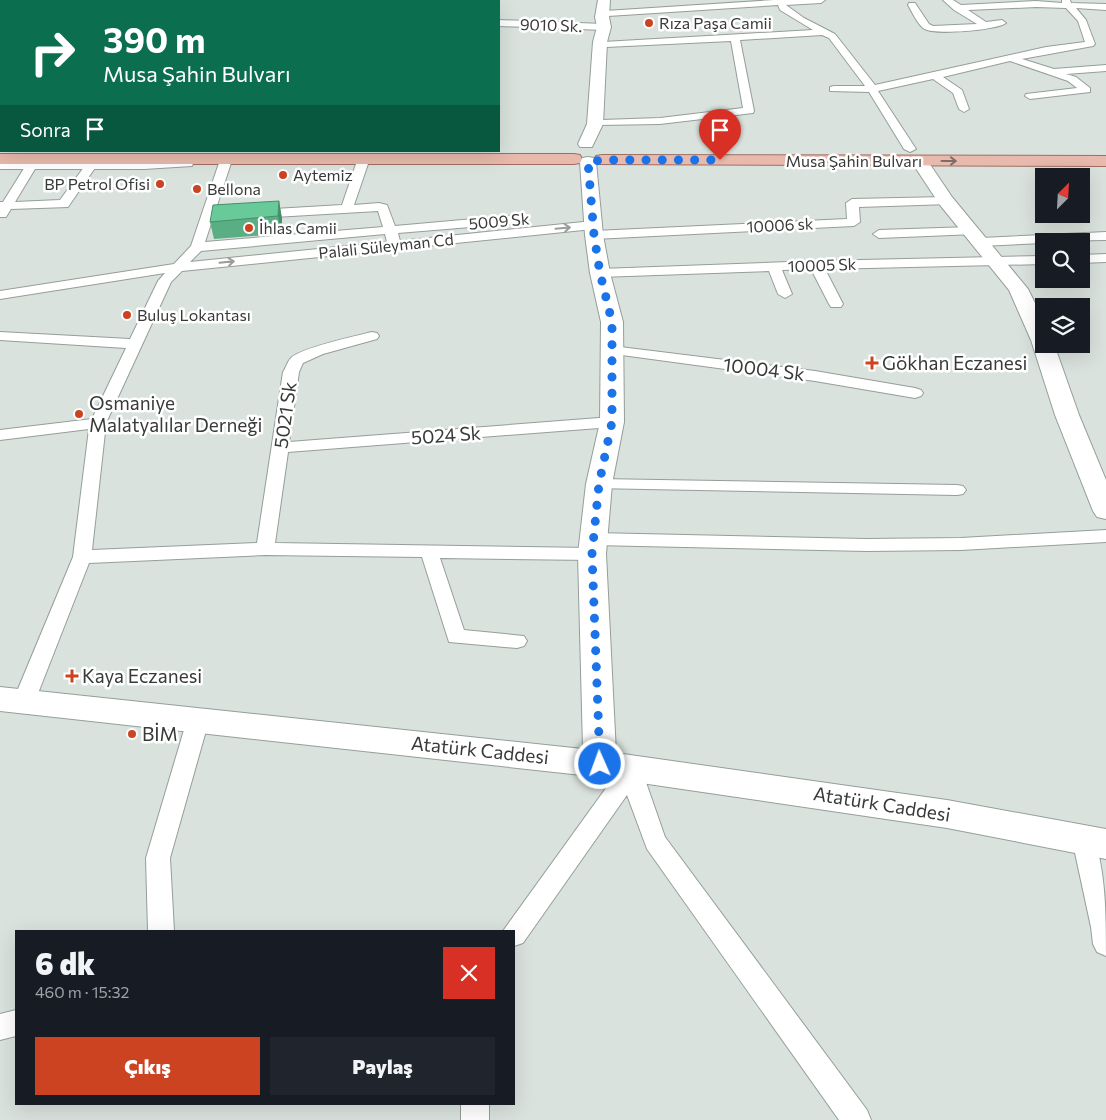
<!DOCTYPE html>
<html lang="tr">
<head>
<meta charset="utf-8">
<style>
  :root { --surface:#171b24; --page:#20242c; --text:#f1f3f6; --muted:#9ea1a6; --accent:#cc4321 }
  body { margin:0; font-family:Commissioner,sans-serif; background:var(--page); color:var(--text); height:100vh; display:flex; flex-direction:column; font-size:19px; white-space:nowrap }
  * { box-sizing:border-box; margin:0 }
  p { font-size:16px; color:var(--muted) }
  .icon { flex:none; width:28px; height:28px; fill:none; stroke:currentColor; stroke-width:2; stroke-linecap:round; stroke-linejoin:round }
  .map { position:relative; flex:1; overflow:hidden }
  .panel { position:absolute; left:15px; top:930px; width:500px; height:175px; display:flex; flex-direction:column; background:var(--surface); border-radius:0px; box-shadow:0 5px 20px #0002 }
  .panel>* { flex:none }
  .banner { position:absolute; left:0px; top:0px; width:500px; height:152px; box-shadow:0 5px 20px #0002; background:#0b6e4f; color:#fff; overflow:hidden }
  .needle { width:32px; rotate:24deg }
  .fabs { position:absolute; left:1035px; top:168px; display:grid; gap:10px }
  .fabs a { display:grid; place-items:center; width:55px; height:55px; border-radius:0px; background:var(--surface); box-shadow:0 5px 20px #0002; font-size:25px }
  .pin { position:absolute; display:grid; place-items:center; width:42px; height:42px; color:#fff; margin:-51px -21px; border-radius:50% 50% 50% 0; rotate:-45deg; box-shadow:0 0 5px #0007 }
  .pin .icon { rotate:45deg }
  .me { position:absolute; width:55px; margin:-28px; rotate:358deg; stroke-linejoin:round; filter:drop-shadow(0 0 4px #0008) }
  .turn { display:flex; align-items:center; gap:18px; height:105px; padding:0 20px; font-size:22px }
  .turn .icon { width:65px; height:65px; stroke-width:2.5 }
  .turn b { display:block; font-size:35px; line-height:42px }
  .then { display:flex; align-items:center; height:48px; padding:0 20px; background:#0003; gap:10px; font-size:19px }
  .round { display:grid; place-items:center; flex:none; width:52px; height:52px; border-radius:0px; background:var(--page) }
  .headline { display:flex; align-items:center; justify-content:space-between; height:85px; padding:0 20px }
  h1 { font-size:30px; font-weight:800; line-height:38px }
  .button { display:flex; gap:10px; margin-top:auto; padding:10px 20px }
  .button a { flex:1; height:58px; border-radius:0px; background:var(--accent); color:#fff; font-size:20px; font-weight:800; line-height:58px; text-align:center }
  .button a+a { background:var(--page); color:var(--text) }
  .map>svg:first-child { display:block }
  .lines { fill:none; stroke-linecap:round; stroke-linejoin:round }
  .street-casing { stroke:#959e99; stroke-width:2 }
  .secondary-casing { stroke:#959e99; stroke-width:2 }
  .primary-casing { stroke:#a06e61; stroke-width:2 }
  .street { fill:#fff; fill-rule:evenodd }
  .secondary { fill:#fff; fill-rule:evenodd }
  .primary { fill:#e8b9ad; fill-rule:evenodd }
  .wall { fill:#59ae83 }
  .shaded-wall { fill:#488d6a }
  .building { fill:#67ca98; stroke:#488d6a }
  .oneway { stroke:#7e6d67 }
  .oneway2 { stroke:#9b9c9c }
  .route { stroke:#1a73e8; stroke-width:9; stroke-dasharray:0 16.2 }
  .poi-dot { fill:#cc4321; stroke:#fff; stroke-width:2 }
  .labels { text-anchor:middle; stroke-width:5; stroke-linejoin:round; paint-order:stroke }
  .far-poi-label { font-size:16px; fill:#373a38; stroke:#fff; text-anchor:start }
  .far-street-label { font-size:16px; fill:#373a38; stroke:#fff }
  .poi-label { font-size:19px; fill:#373a38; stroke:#fff; text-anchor:start }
  .street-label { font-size:19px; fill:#373a38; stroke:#fff }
</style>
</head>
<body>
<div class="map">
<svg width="1106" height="1120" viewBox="0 0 1106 1120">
  <rect width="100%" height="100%" fill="#d9e2dd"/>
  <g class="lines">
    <g class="street-casing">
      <path id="street" d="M1 0H10L1 2Z
        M774 0H825L821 3 786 5 804 18 835 34 875 85 1046 47 1085 42 1078 21 1066 8 1036 7 968 10 986 22 1002 20 1006 23C998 30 932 36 923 28 917 23 912 12 908 5L909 3H915L929 24 933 26 977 24 954 10 943 0H953L961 5 1036 1 1062 3V0H1070L1071 3 1106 4V10L1076 8 1086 20 1095 44 1093 46 1022 59 1054 69 1106 65V71L1066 74 1076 77 1090 88V92L1030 99 1025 96 1026 94 1077 88 1068 81 1010 61 943 77 962 90 969 109 964 112 959 109 953 93 933 79 878 91 916 149 910 152 904 149 869 92 830 91V87L834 86H865L829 38 822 35 740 40 754 111 753 113 660 124 598 125 597 123 602 120 660 118 743 108 731 41 606 47 601 44 603 42 813 30 780 10 778 5 608 16 604 13 605 11Z
        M499 20 604 24 609 27 604 30 499 26Z
        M0 29 1 30V37H0Z
        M364 155 370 158 354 205 379 203 387 205 395 226 519 215 525 219 519 223 398 233 400 241 593 221 599 225 593 229 182 271 171 282 106 423 92 550 257 543 283 372C286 368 287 362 291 358 300 348 356 336 372 332L377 333 379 336 377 339 323 354 303 363 299 372 289 442 612 417 618 419 620 422 618 425 612 427 288 452 275 543 592 548 599 550 601 554 599 558 592 560 440 558 464 630 524 636 527 641 524 646 517 648 449 642 422 557 265 555 89 563 35 701 32 707 24 709 16 707 13 701 73 557 89 429 0 440V430L92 419 126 348 0 340V332L130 339 158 281 165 273 0 299V291L174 264 191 246 220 160 226 157 232 160 205 242 383 227 378 211 257 218 251 214 257 210 342 205 358 158ZM385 234 387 242 190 262 201 251Z
        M32 161 38 164 15 202 60 200 87 163H95L97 165 68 207 11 209 6 217H0V202H3L28 162Z
        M946 197 950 198 952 201 950 204 859 207 860 222 854 226 594 239 588 235 594 231 847 219 846 203 852 199Z
        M971 227 976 228 977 231 976 234 879 238 873 234 879 230Z
        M1106 232V240L1044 241V243L981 246 975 242 981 238Z
        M1106 254V262L1081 263V255Z
        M1044 256V264L825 269 843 304 841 307H831L829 304 811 269 782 270 792 294 785 298 778 294 769 271 600 277 593 273 600 269 816 261Z
        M612 346 815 371 915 388 921 390 923 393 921 396 915 398 815 381 607 353 605 350 607 347Z
        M599 479 957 485 963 486 966 490 963 494 957 495 593 488 590 484 593 480Z
        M1106 530V542L961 550 867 551 594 545 588 543 585 539 588 535 594 533 867 539 961 538Z
        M198 712 206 714 209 720 170 858 174 931H148L146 858 187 720 190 714Z
        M630 759 638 762 641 768 665 837 867 1110 871 1120H839L647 849 627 795 523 943 514 946V931H503L619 770 622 762Z
        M1084 829 1092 832C1106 869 1106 915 1106 956L1097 952 1093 944 1091 927 1072 839 1076 832Z
        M16 1010V1036L0 1040V1014Z
        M461 1104H489V1120H461Z"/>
    </g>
    <g class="secondary-casing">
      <path id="secondary" d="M598 0H610L609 17 611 27 607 42 603 124 592 147H580L578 144 587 124 593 42 597 27 595 17Z
        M919 156 925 157 952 197 1028 289 1044 321V344H1054L1079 415 1106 480V519L1097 517 1093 511 1055 415 1031 340 1009 290 940 205 911 161 913 157Z
        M186 157 192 158 194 162 192 166 144 169H0V159H144Z
        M588 157 594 158 596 162 603 235 610 273 623 322 624 422 612 484 606 554 616 753 947 800 1106 829V859L947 828 600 777 0 711V687L583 749 578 554 586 484 600 422 601 322 590 273 585 235 580 162 582 158Z"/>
    </g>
    <g class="primary-casing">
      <path id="primary" d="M0 154H574L580 155 582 159 580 163 574 164H0Z
        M602 155 1106 156V166L596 164 594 160 596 156Z"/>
    </g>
    <use href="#street" class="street"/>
    <use href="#secondary" class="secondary"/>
    <use href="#primary" class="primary"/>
  </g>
  <path class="wall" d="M1 85V144H0V86Z
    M279 201 282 219 281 234 214 239 210 222Z"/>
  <path class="shaded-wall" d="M279 201 282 219 281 234 278 216Z"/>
  <path class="building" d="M1 85V121H0V86Z
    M279 201 278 216 210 222 213 205Z"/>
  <defs><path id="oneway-shaft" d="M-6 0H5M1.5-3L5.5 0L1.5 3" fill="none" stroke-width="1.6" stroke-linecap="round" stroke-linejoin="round" transform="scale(1.25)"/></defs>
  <use class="oneway" href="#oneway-shaft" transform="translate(949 161)"/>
  <g class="oneway2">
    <use href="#oneway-shaft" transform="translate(563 228) rotate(-5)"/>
    <use href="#oneway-shaft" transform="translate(227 262) rotate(-6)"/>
  </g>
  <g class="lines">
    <path class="route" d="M600 764 592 554 599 484 612 422V322L600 273 594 235 588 162 602 160H720"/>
  </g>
  <g class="poi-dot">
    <circle cx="649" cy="23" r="5"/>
    <circle cx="283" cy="175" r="5"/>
    <circle cx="160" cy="184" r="5"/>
    <circle cx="197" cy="189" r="5"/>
    <circle cx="249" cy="228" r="5"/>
    <circle cx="127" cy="315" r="5"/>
    <path d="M869.5 355.5h5v5h5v5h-5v5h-5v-5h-5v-5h5z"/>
    <circle cx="79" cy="414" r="5"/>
    <path d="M69.5 668.5h5v5h5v5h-5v5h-5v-5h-5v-5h5z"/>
    <circle cx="132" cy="734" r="5"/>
  </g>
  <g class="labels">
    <g class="far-poi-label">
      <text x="659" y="29">Rıza Paşa Camii</text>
      <text x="293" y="181">Aytemiz</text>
      <text x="150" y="190" text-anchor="end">BP Petrol Ofisi</text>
      <text x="207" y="195">Bellona</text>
      <text x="259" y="234">İhlas Camii</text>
      <text x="137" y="321">Buluş Lokantası</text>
    </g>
    <g class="far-street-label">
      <text transform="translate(551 25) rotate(2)" y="6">9010 Sk.</text>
      <text x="854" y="167">Musa Şahin Bulvarı</text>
      <text transform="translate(499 221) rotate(-5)" y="6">5009 Sk</text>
      <text transform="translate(780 225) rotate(-3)" y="6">10006 sk</text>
      <text transform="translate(386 246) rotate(-6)" y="6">Palali Süleyman Cd</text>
      <text transform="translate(822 265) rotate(-2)" y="6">10005 Sk</text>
    </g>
    <g class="poi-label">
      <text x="882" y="370">Gökhan Eczanesi</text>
      <text x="89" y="410">Osmaniye<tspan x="89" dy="22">Malatyalılar Derneği</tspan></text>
      <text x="82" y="683">Kaya Eczanesi</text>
      <text x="142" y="741">BİM</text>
    </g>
    <g class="street-label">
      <text transform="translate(764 369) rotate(7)" y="7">10004 Sk</text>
      <text transform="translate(285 415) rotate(-82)" y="7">5021 Sk</text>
      <text transform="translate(446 435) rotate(-4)" y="7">5024 Sk</text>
      <text transform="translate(480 750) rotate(6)" y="7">Atatürk Caddesi</text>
      <text transform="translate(882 804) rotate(9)" y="7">Atatürk Caddesi</text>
    </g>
  </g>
</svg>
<div class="fabs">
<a><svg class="needle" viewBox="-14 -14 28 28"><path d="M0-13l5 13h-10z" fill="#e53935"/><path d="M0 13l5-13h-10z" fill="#9ea1a6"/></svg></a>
<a><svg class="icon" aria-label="search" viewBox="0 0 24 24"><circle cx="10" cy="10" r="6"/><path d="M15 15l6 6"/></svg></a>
<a><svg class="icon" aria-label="layers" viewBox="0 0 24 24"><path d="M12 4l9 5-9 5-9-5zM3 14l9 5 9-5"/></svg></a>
</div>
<div class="pin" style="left:720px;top:160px;background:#d93025"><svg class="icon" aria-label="arrive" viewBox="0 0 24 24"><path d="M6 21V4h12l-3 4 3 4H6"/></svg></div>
<svg class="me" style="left:600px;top:764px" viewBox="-20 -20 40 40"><circle r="17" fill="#1a73e8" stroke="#fff" stroke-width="3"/><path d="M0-11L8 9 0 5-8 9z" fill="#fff"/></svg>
<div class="banner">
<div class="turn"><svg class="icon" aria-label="right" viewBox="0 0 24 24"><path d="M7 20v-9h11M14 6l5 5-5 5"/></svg><div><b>390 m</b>Musa Şahin Bulvarı</div></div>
<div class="then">Sonra<svg class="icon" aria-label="arrive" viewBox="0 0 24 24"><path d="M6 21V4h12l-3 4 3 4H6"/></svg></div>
</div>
<section class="panel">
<div class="headline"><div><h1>6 dk</h1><p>460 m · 15:32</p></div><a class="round" style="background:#d93025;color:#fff"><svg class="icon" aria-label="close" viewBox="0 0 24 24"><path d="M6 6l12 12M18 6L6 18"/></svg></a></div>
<div class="button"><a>Çıkış</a><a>Paylaş</a></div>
</section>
</div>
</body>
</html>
